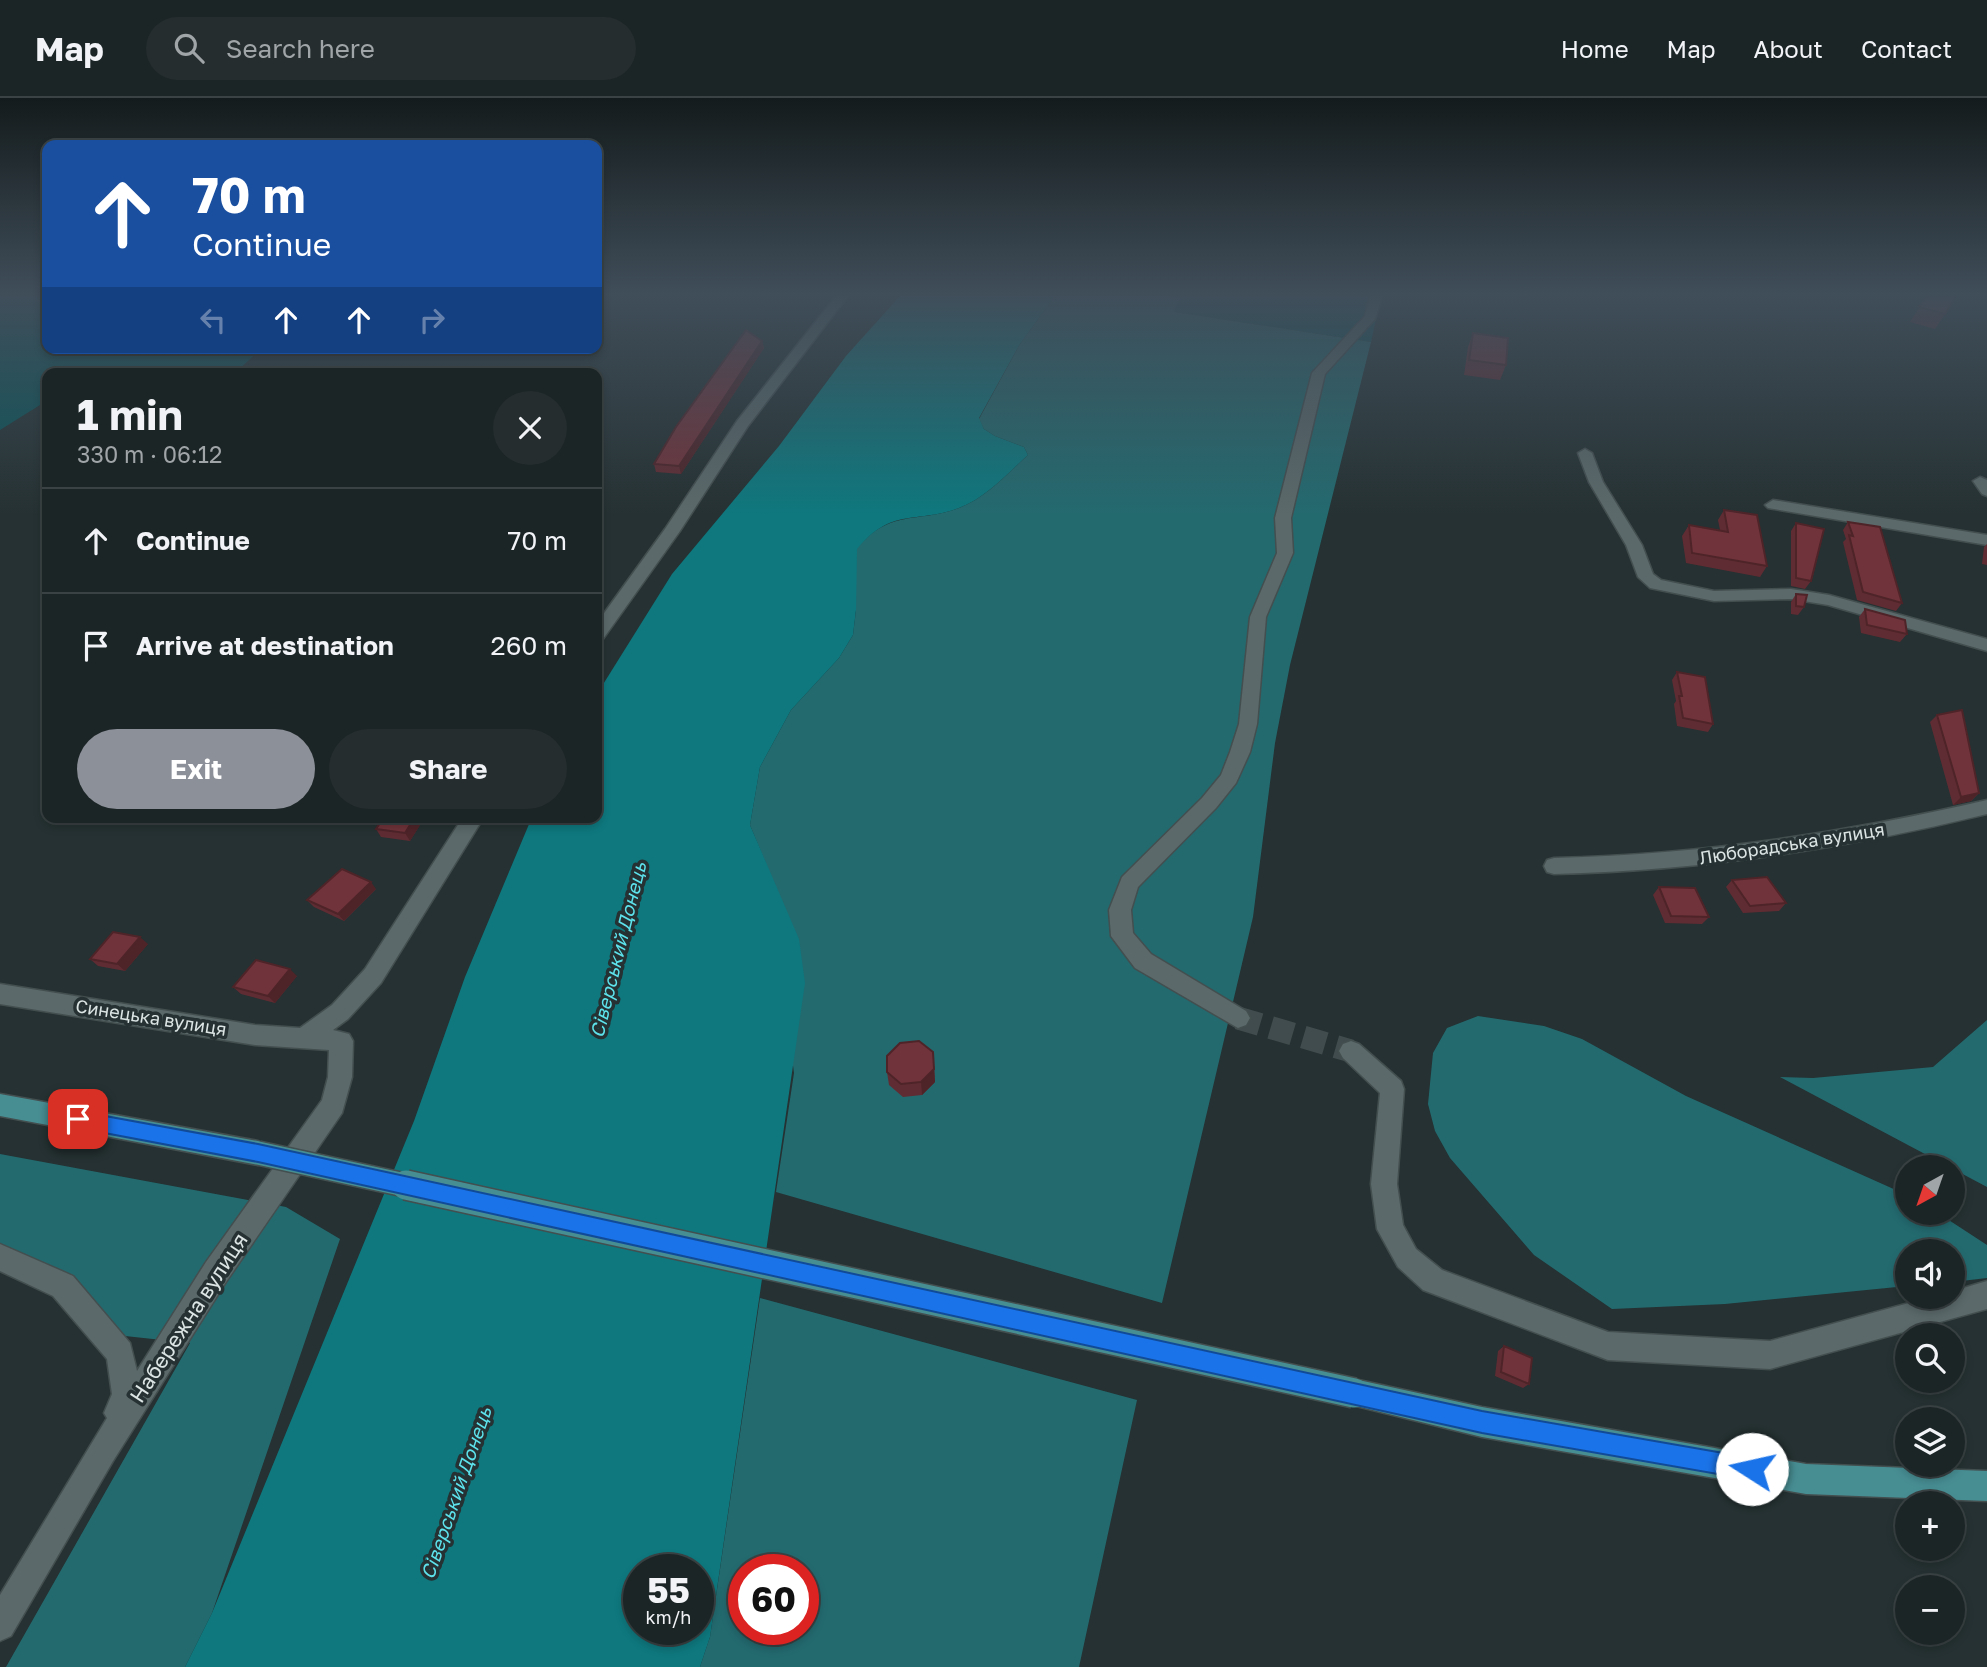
<!DOCTYPE html>
<html lang="en">
<head>
<meta charset="utf-8">
<style>
  :root { --surface:#1c2526; --page:#252d2e; --text:#f1f3f6; --muted:#a0a5a7; --line:#3a4243; --accent:#8c9099 }
  body { margin:0; font-family:"Golos Text",sans-serif; background:var(--page); color:var(--text); height:100vh; display:flex; flex-direction:column; font-size:26px; white-space:nowrap }
  * { box-sizing:border-box; margin:0 }
  p { font-size:23px; color:var(--muted) }
  .icon { flex:none; width:38px; height:38px; fill:none; stroke:currentColor; stroke-width:2; stroke-linecap:round; stroke-linejoin:round }
  .map { position:relative; flex:1; overflow:hidden }
  .drawer { position:absolute; left:42px; top:270px; width:560px; height:455px; display:flex; flex-direction:column; background:var(--surface); border-radius:14px; box-shadow:0 4px 10px #0003,0 0 0 2px var(--line) }
  .drawer>* { flex:none }
  .hud { position:absolute; left:42px; top:42px; width:560px; height:214px; border-radius:14px; box-shadow:0 4px 10px #0003,0 0 0 2px var(--line); background:#1a4fa0; color:#fff; overflow:hidden }
  .needle { width:46px; rotate:220deg }
  .tools { position:absolute; left:1895px; top:1057px; display:grid; gap:14px }
  .tools a { display:grid; place-items:center; width:70px; height:70px; border-radius:50%; background:var(--surface); box-shadow:0 4px 10px #0003,0 0 0 2px var(--line); font-size:35px }
  .speed { position:absolute; left:623px; top:1456px; display:flex; gap:14px; font-size:35px; font-weight:700; text-align:center }
  .speed>* { display:grid; place-content:center; width:91px; height:91px; border-radius:50%; background:var(--surface); box-shadow:0 4px 10px #0003,0 0 0 2px var(--line); line-height:1 }
  .speed small { font-size:18px; font-weight:400 }
  .speed .limit { border:10px solid #d22; background:#fff; color:#111 }
  .pin { position:absolute; display:grid; place-items:center; width:60px; height:60px; color:#fff; margin:-30px; border-radius:14px; box-shadow:0 4px 10px #0006 }
  .me { position:absolute; width:77px; margin:-38px; rotate:280deg; stroke-linejoin:round; filter:drop-shadow(0 0 5px #0008) }
  .turn { display:flex; align-items:center; gap:24px; height:147px; padding:0 35px; font-size:32px }
  .turn .icon { width:91px; height:91px; stroke-width:2.5 }
  .turn b { display:block; font-size:49px; line-height:60px }
  .lanes { display:flex; align-items:center; height:66px; padding:0 35px; background:#0003; justify-content:center; gap:35px; direction:ltr }
  .lanes .off { opacity:.35 }
  .round { display:grid; place-items:center; flex:none; width:74px; height:74px; border-radius:37px; background:var(--page) }
  .headline { display:flex; align-items:center; justify-content:space-between; height:119px; padding:0 35px }
  h1 { font-size:42px; font-weight:700; line-height:52px }
  .action { display:flex; gap:14px; margin-top:auto; padding:14px 35px }
  .action a { flex:1; height:80px; border-radius:42px; background:var(--accent); color:#fff; font-size:28px; font-weight:700; line-height:80px; text-align:center }
  .action a+a { background:var(--page); color:var(--text) }
  ul { padding:0; list-style:none }
  li { display:flex; align-items:center; gap:21px; height:105px; padding:0 35px; border-top:2px solid var(--line) }
  li div { flex:1 }
  li b { display:block; font-size:26px }
  li em { font-style:normal }
  header { display:flex; align-items:center; gap:42px; box-sizing:border-box; height:98px; padding:0 35px; background:var(--surface); border-bottom:2px solid var(--line) }
  header strong { font-size:33px }
  nav { display:flex; gap:38px; margin-inline-start:auto; font-size:24px }
  .search { width:490px; height:63px; background:var(--page); display:flex; align-items:center; gap:18px; box-sizing:border-box; padding:0 24px; border-radius:38px; color:var(--muted); font-size:26px }
  .map>svg:first-child { display:block }
  .green { fill:#095459 }
  .forest { fill:#236a6f; fill-rule:evenodd }
  .water { fill:#0e787e; fill-rule:evenodd }
  .lines { fill:none; stroke-linecap:round; stroke-linejoin:round }
  .street-tunnel { stroke:#404c4d; stroke-width:23; stroke-dasharray:23 11; stroke-linecap:butt }
  .street-casing { stroke:#434e4f; stroke-width:3 }
  .primary-casing { stroke:#434e4f; stroke-width:3 }
  .street { fill:#5b696a; fill-rule:evenodd }
  .primary { fill:#478e93; fill-rule:evenodd }
  .primary-bridge-far1-casing { stroke:#434e4f; stroke-width:26; stroke-linecap:butt }
  .primary-bridge-casing { stroke:#434e4f; stroke-width:32; stroke-linecap:butt }
  .primary-bridge-far1 { stroke:#478e93; stroke-width:23 }
  .primary-bridge { stroke:#478e93; stroke-width:29 }
  .wall { fill:#602c33 }
  .shaded-wall { fill:#4e2429 }
  .building { fill:#70333b; stroke:#4e2429; stroke-width:2 }
  .route { fill:#1a73e8; stroke:#114b97; stroke-width:2 }
  .labels { text-anchor:middle; stroke-width:7; stroke-linejoin:round; paint-order:stroke }
  .street-label { font-size:18px; fill:#dce4e4; stroke:#253132 }
  .water-label { font-size:19px; font-style:italic; fill:#5de2ec; stroke:#253132 }
  .near-street-label { font-size:21px; fill:#dce4e4; stroke:#253132 }
</style>
</head>
<body>
<header>
<strong>Map</strong>
<div class="search"><svg class="icon" aria-label="search" viewBox="0 0 24 24"><circle cx="10" cy="10" r="6"/><path d="M15 15l6 6"/></svg>Search here</div>
<nav><a>Home</a><a>Map</a><a>About</a><a>Contact</a></nav>
</header>
<div class="map">
<svg width="1987" height="1569" viewBox="0 0 1987 1569">
  <rect width="100%" height="100%" fill="#253132"/>
  <path class="green" d="M0 198H47V250H262L235 275H47V308L40 307 0 332Z
    M1170 198H1381L1371 244 1173 214 1180 200Z"/>
  <path class="forest" d="M1055 198H1170L1180 200 1174 214 1371 244 1290 567 1275 645 1253 819 1162 1205 776 1094 794 975 767 768 750 727 760 669 791 612 839 560 853 537 856 512V451C892 410 915 426 959 410 986 400 1007 376 1028 357L1024 349 995 338 984 331 979 321 1020 246Z
    M1478 918 1544 928 1582 941 1686 998 1907 1097 1908 1115H1938L1987 1147V1180L1953 1184V1153H1908L1907 1188 1725 1206 1612 1211 1534 1157 1450 1060 1435 1033 1428 1006 1433 955 1447 930Z
    M1987 922V1089L1780 979 1813 980 1933 969Z
    M0 1056 286 1109 340 1141 212 1515 185 1569H6L190 1245 125 1238 50 1167 0 1153Z
    M760 1200 1137 1302 1079 1569H700L710 1539ZM744 1472H803V1531H744Z"/>
  <path class="water" d="M900 198H1055L1020 246 979 320 984 331 995 338 1024 349 1028 357C1007 376 986 400 959 410 915 426 892 409 857 451L856 512 853 537 839 560 791 612 760 669 750 727 799 841 805 885 710 1539 700 1569H185L212 1515 414 1023 465 879 532 719H597V596L672 476 779 348 846 258ZM639 1472H698V1531H639Z"/>
  <g class="lines">
    <path class="street-tunnel" d="M1238 920 1351 953"/>
    <g class="street-casing">
      <path id="street" d="M836 198H848L748 328 680 433 603 541 597 543V525L665 431 737 323Z
        M1370 198H1382L1375 221 1325 276 1291 420 1293 455 1266 519 1257 626 1250 654 1236 685 1216 710 1138 789 1131 812 1133 835 1151 856 1246 913 1250 920 1246 927 1238 930 1135 870 1111 838 1109 812 1122 779 1202 700 1221 677 1230 654 1239 626 1250 519 1277 455 1275 420 1312 275 1365 218Z
        M1585 351 1592 355 1603 384 1642 447 1653 476 1661 482 1714 493 1791 491 1829 497 1987 541V553L1828 507 1791 501 1714 503 1650 490 1638 479 1626 447 1589 384 1578 355Z
        M1980 379 1987 382V398L1982 396 1973 383Z
        M1773 402 1987 437V447L1768 410 1765 407Z
        M1987 702V716C1844 751 1701 773 1554 776L1547 774 1544 768 1547 762 1554 760C1701 757 1844 735 1987 702Z
        M463 719H484L381 885 348 921 333 932 349 936 353 943 352 979 342 1015 226 1184 113 1363 11 1538 0 1543V1497L107 1320 104 1315 112 1296 107 1261 53 1198 0 1173V1146L73 1178 130 1245 137 1273 206 1164 322 1002 328 979 329 952 255 947 0 906V886L255 927 300 930 332 907 365 871Z
        M1351 943 1359 946 1401 983 1404 991 1397 1086 1403 1127 1416 1151 1442 1172 1608 1234 1770 1243 1931 1199H1953V1193L1987 1183V1211L1770 1271 1608 1262 1423 1192 1398 1169 1377 1131 1371 1086 1380 995 1343 960 1339 953 1343 946Z"/>
    </g>
    <g class="primary-casing">
      <path id="primary" d="M0 996 258 1043 267 1047 271 1055 267 1063 258 1067 0 1018Z
        M1354 1281 1482 1309 1806 1366 1987 1373V1403L1806 1396 1482 1339 1344 1305 1340 1295 1344 1285Z"/>
    </g>
    <use href="#street" class="street"/>
    <use href="#primary" class="primary"/>
    <g class="primary-bridge-far1-casing">
      <path id="primary-bridge-far1" d="M258 1055 414 1089"/>
    </g>
    <g class="primary-bridge-casing">
      <path id="primary-bridge" d="M406 1087 1354 1295"/>
    </g>
    <use href="#primary-bridge-far1" class="primary-bridge-far1"/>
    <use href="#primary-bridge" class="primary-bridge"/>
  </g>
  <path class="wall" d="M1927 198 1945 216 1935 231 1910 224Z
    M1473 235 1506 267 1500 282 1464 277 1468 249Z
    M762 243 764 250 681 376 656 374 654 366Z
    M1724 412 1767 468 1760 479 1686 465 1682 438 1689 427 1720 432 1718 422Z
    M1848 424 1902 505 1896 513 1857 502 1843 444 1846 441 1843 432Z
    M1796 425 1811 483 1805 491 1791 488V433Z
    M1987 446V467L1982 466 1984 449Z
    M1796 496 1804 509 1798 517 1791 516V504Z
    M1865 511 1907 536 1900 544 1861 535 1859 519Z
    M1677 574 1713 626 1708 634 1677 628 1674 606 1676 603 1672 582Z
    M1937 617 1979 695 1971 703 1953 707 1930 624Z
    M425 719 410 743 381 739 376 731Z
    M1732 782 1786 805 1779 813 1743 815 1726 789Z
    M1659 789 1709 819 1702 826 1665 825 1653 797Z
    M376 791 344 823 314 809 307 802Z
    M148 846 125 873 98 868 90 861Z
    M297 878 275 905 241 896 233 889Z
    M934 967 935 984 922 997 903 999 889 987 887 974Z
    M1504 1248 1529 1286 1523 1290 1495 1278 1498 1253Z"/>
  <path class="shaded-wall" d="M762 243 764 250 681 376 679 368Z
    M1979 695 1971 703 1953 707 1961 699Z
    M415 719H425L410 743 405 735Z
    M371 784 376 791 344 823 338 816Z
    M140 839 148 846 125 873 117 866Z
    M290 871 297 878 275 905 268 898Z
    M933 954 935 984 922 997 921 984Z"/>
  <path class="building" d="M1927 198H1956L1945 216 1919 209Z
    M746 232 762 243 679 368 654 366 676 329Z
    M1473 235 1508 240 1506 267 1469 262Z
    M1724 412 1757 417 1767 468 1692 455 1689 427 1728 434Z
    M1848 424 1880 429 1902 505 1863 494 1849 437 1853 438Z
    M1796 425 1824 431 1811 483 1796 480Z
    M1796 496 1807 497 1804 509 1796 508Z
    M1865 511 1905 522 1907 536 1867 527Z
    M1677 574 1705 579 1713 626 1683 620 1679 598H1682Z
    M1962 612 1979 695 1961 699 1937 617Z
    M384 719H415L405 735 376 731Z
    M342 771 371 784 338 816 307 802Z
    M1767 779 1786 805 1750 808 1732 782Z
    M1659 789 1695 790 1709 819 1671 818Z
    M113 834 140 839 117 866 90 861Z
    M256 862 290 871 268 898 233 889Z
    M919 943 933 954 934 971 921 984 901 986 887 974V958L900 945Z
    M1504 1248 1532 1260 1529 1286 1501 1274Z"/>
  <linearGradient id="sky" x2="0" y2="1"><stop stop-color="#141b1c"/><stop offset="0.47" stop-color="#404e5a"/><stop offset="1" stop-color="#404e5a" stop-opacity="0"/></linearGradient>
  <rect width="1987" height="417" fill="url(#sky)"/>
  <path class="route" d="M78 1013 258 1046 1482 1313 1752 1360 1760 1363 1763 1371 1760 1379 1752 1382 1482 1335 258 1064 78 1030 71 1027 68 1021 71 1015Z"/>
  <g class="labels">
    <g class="street-label">
      <text transform="translate(1792 746) rotate(-9)" y="6">Люборадська вулиця</text>
      <text transform="translate(151 920) rotate(9)" y="6">Синецька вулиця</text>
    </g>
    <g class="water-label">
      <text transform="translate(618 852) rotate(-76)" y="7">Сіверський Донець</text>
      <text transform="translate(456 1395) rotate(-71)" y="7">Сіверський Донець</text>
    </g>
    <g class="near-street-label">
      <text transform="translate(189 1220) rotate(-57)" y="7">Набережна вулиця</text>
    </g>
  </g>
</svg>
<div class="tools">
<a><svg class="needle" viewBox="-14 -14 28 28"><path d="M0-13l5 13h-10z" fill="#e53935"/><path d="M0 13l5-13h-10z" fill="#a0a5a7"/></svg></a>
<a><svg class="icon" aria-label="sound" viewBox="0 0 24 24"><path d="M4 9h4l5-4v14l-5-4H4zM17 9q2 3 0 6"/></svg></a>
<a><svg class="icon" aria-label="search" viewBox="0 0 24 24"><circle cx="10" cy="10" r="6"/><path d="M15 15l6 6"/></svg></a>
<a><svg class="icon" aria-label="layers" viewBox="0 0 24 24"><path d="M12 4l9 5-9 5-9-5zM3 14l9 5 9-5"/></svg></a>
<a>+</a>
<a>−</a>
</div>
<div class="speed"><div>55<small>km/h</small></div><div class="limit">60</div></div>
<div class="pin" style="left:78px;top:1021px;background:#d93025"><svg class="icon" aria-label="arrive" viewBox="0 0 24 24"><path d="M6 21V4h12l-3 4 3 4H6"/></svg></div>
<svg class="me" style="left:1752px;top:1371px" viewBox="-20 -20 40 40"><circle r="19" fill="#fff"/><path d="M0-13L10 11 0 6-10 11z" fill="#1a73e8"/></svg>
<div class="hud">
<div class="turn"><svg class="icon" aria-label="ahead" viewBox="0 0 24 24"><path d="M12 20V5M6 11l6-6 6 6"/></svg><div><b>70 m</b>Continue</div></div>
<div class="lanes"><svg class="icon off" aria-label="left" viewBox="0 0 24 24"><path d="M17 20v-9H6M10 6l-5 5 5 5"/></svg><svg class="icon" aria-label="ahead" viewBox="0 0 24 24"><path d="M12 20V5M6 11l6-6 6 6"/></svg><svg class="icon" aria-label="ahead" viewBox="0 0 24 24"><path d="M12 20V5M6 11l6-6 6 6"/></svg><svg class="icon off" aria-label="right" viewBox="0 0 24 24"><path d="M7 20v-9h11M14 6l5 5-5 5"/></svg></div>
</div>
<section class="drawer">
<div class="headline"><div><h1>1 min</h1><p>330 m · 06:12</p></div><a class="round"><svg class="icon" aria-label="close" viewBox="0 0 24 24"><path d="M6 6l12 12M18 6L6 18"/></svg></a></div>
<ul>
<li><svg class="icon" aria-label="ahead" viewBox="0 0 24 24"><path d="M12 20V5M6 11l6-6 6 6"/></svg><div><b>Continue</b></div><em>70 m</em></li>
<li><svg class="icon" aria-label="arrive" viewBox="0 0 24 24"><path d="M6 21V4h12l-3 4 3 4H6"/></svg><div><b>Arrive at destination</b></div><em>260 m</em></li>
</ul>
<div class="action"><a>Exit</a><a>Share</a></div>
</section>
</div>
</body>
</html>
